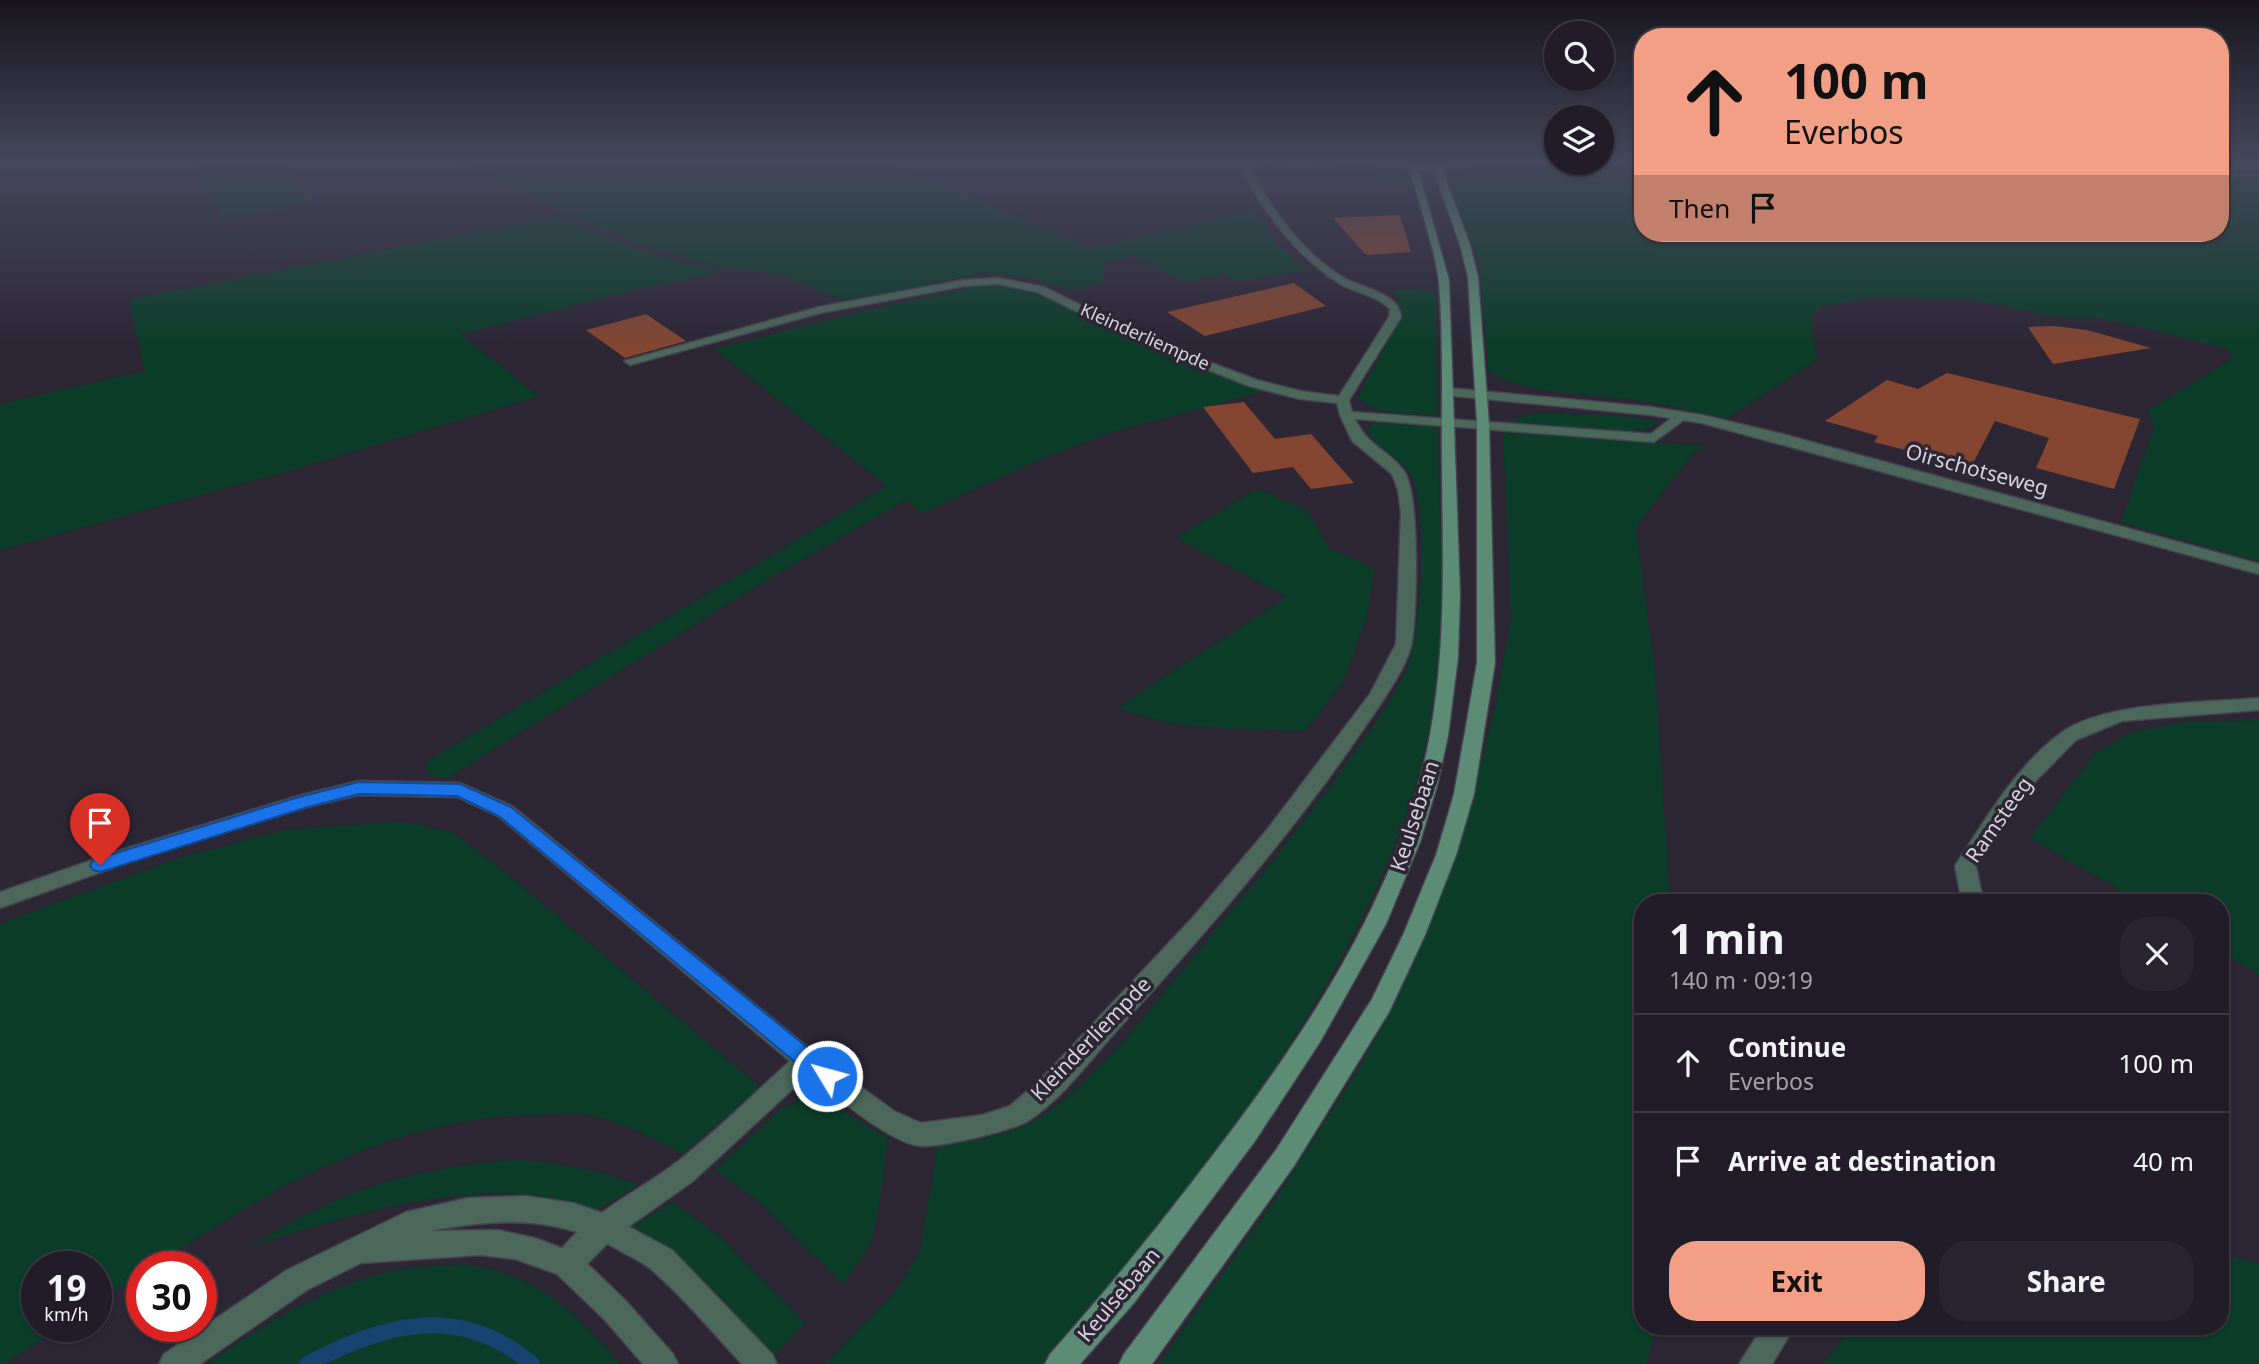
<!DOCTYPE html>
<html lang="en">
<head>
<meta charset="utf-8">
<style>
  :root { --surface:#211c28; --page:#292530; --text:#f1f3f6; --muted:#a2a1a8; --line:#3e3a45; --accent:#f39f86 }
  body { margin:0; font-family:"Noto Sans",sans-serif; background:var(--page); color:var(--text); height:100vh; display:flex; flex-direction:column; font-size:26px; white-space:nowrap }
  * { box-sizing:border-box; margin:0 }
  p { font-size:23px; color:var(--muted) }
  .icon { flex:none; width:38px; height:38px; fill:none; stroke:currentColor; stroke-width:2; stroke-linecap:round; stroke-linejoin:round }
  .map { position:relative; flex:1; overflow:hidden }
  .drawer { position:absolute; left:1634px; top:894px; width:595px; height:441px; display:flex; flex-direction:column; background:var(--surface); border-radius:28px; box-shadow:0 2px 5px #0004,0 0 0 2px var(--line) }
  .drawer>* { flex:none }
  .banner { position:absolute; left:1634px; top:28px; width:595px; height:214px; border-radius:28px; box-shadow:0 2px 5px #0004,0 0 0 2px var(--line); background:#f39f86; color:#111; overflow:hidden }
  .controls { position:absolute; left:1544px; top:21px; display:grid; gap:14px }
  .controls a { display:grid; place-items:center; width:70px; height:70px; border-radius:50%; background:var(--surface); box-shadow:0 2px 5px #0004,0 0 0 2px var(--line); font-size:35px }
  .speed { position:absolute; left:21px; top:1251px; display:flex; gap:14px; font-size:35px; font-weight:700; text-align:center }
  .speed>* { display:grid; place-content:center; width:91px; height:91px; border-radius:50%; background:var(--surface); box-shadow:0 2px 5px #0004,0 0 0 2px var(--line); line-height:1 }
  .speed small { font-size:18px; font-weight:400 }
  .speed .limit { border:10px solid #d22; background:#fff; color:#111 }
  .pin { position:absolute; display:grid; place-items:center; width:60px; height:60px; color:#fff; margin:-72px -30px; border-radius:50% 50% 50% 0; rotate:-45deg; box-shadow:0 0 7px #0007 }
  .pin .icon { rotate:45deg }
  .me { position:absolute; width:77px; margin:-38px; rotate:307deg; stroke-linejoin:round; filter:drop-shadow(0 0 5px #0008) }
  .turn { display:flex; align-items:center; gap:24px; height:147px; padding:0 35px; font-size:32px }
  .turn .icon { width:91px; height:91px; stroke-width:2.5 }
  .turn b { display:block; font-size:49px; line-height:60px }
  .then { display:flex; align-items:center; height:66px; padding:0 35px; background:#0003; gap:14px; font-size:26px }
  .round { display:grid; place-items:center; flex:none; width:74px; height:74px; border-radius:28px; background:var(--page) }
  .headline { display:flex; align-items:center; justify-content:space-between; height:119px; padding:0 35px }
  h1 { font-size:42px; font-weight:700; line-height:52px }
  .action { display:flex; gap:14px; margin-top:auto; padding:14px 35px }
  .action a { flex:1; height:80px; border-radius:28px; background:var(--accent); color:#111; font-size:28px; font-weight:700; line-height:80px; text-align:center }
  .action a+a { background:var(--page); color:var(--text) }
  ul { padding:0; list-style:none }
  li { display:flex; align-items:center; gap:21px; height:98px; padding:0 35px; border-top:2px solid var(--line) }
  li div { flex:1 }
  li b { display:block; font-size:26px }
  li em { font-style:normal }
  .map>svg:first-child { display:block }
  .green { fill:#0b3d28 }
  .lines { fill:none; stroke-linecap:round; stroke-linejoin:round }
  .stream { stroke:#164370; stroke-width:16 }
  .building { fill:#844631 }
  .minor-casing { stroke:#474250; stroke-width:3 }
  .tertiary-casing { stroke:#474250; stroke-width:3 }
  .secondary-casing { stroke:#474250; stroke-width:3 }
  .minor { fill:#4b685a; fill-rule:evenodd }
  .tertiary { fill:#4b685a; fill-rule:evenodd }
  .secondary { fill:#5c8c76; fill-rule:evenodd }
  .route { fill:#1a73e8; stroke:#114b97; stroke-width:2 }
  .labels { text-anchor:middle; stroke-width:7; stroke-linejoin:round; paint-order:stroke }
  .far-street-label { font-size:18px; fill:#d6d2dc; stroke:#2c2635 }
  .street-label { font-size:21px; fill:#d6d2dc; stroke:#2c2635 }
</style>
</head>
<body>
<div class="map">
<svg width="2259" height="1364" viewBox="0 0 2259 1364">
  <rect width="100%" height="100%" fill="#2c2635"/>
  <path class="green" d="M193 160H284L314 203 223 218Z
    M440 160H880L1091 248 1255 211 1279 246 1307 270 1236 281 1222 274 1183 282 1133 255 1105 261 1104 282 1072 290 1032 278 984 272 853 301 836 297 774 273 707 264 642 245 556 209 482 170Z
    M1292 162H1359L1411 175 1415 187C1377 176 1291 147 1257 174L1259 166Z
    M1491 162 1643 163V233H2221V173L2259 174V561L2121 523 2154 427 2148 410 2235 357 2224 348 2146 328 2092 317H2057L1974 300 1872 297 1821 307 1811 318 1817 360 1726 419C1698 412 1670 405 1641 401 1601 394 1519 395 1488 370L1480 264 1447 177 1467 175 1479 164Z
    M559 216C605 241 673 262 724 271L635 290 460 334 539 396 292 470 0 550V404L145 371 129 300Z
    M990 284 1017 287 1046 295 1102 328 1161 354 1265 391 1113 432 1039 460 923 513 906 500 762 583 446 779 427 774 426 762 887 486 714 349 869 310Z
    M1391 289 1436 291 1437 415C1414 413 1372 417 1358 397L1398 322 1397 295Z
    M1541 413 1619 416 1660 421 1646 429 1627 431 1508 422 1520 417Z
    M1384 420 1437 423C1439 516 1448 613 1433 704 1427 740 1419 779 1407 813 1334 1016 1182 1201 1043 1364H825L896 1291 920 1251 938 1146C976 1141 1017 1135 1048 1112 1108 1068 1155 1002 1203 945 1258 880 1311 815 1360 745 1378 719 1400 690 1410 659 1421 625 1428 505 1411 476 1401 457 1377 449 1367 431L1371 424Z
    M1503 431 1705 446 1693 454 1638 524 1636 530 1655 672 1670 903H1643V1326L1656 1327 1646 1364H1159L1281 1191 1363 1062 1391 1009 1456 859 1495 708 1511 620Z
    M1257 489 1306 509 1329 548 1374 568 1367 615 1344 680 1306 731C1247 729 1172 731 1118 707L1287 597 1176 538Z
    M2259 720V975L2221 951V903H2142L2030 838 2095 753 2132 732 2186 722Z
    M404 821 454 833 512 878 760 1087 683 1154C653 1139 623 1122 590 1115 572 1111 550 1115 531 1115 386 1119 270 1190 152 1267H142V1273L96 1303V1267H37V1326L61 1327 5 1364H0V924L179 858 284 830Z
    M807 1097H819L888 1138 879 1207 871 1244 843 1284 759 1202 715 1170 784 1107Z
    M521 1160C562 1164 600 1170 639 1185L596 1210C485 1169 354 1214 247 1247 282 1228 316 1207 353 1193 407 1173 464 1163 521 1160Z
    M673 1202 722 1238 805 1323 774 1356C730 1309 689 1257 632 1226Z
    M2221 1254 2259 1264V1364H1823L1853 1327 2221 1326Z
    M465 1264C540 1276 572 1309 621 1364H208C257 1328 310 1296 369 1277 400 1267 433 1266 465 1264Z"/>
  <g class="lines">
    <path class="stream" d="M307 1364C385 1324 458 1302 532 1364"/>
  </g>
  <path class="building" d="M1400 215 1411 252 1366 255 1333 218Z
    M1294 283 1326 306 1205 336 1167 312Z
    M646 314 686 341 625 358 586 330Z
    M2054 326 2087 330 2151 348 2053 364 2028 327Z
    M1947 373 2140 419 2114 489 2036 468 2049 438 1995 421 1971 467 1874 442 1878 436 1825 421 1887 380 1918 389Z
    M1244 402 1275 439 1311 434 1354 483 1311 489 1293 467 1253 473 1203 407Z"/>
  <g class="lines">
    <g class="minor-casing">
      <path id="minor" d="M1238 160H1246C1267 204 1302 254 1346 279 1364 288 1400 294 1401 317L1349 400 1352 412 1651 434 1678 413 1683 412 1689 416 1654 442 1355 419C1368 447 1389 450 1404 471 1420 493 1417 611 1412 641 1410 663 1380 705 1367 724 1294 832 1208 930 1121 1026 1092 1057 1064 1098 1028 1121 1012 1131 938 1148 920 1146 890 1143 833 1094 808 1075L692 1182 615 1236 577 1274 567 1278 557 1274 553 1264C569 1225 639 1191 673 1165 714 1134 751 1096 790 1061L498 816 457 797 359 795 307 807 132 861 0 908V892L118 851 298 796 359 781 460 783 512 806 816 1054 894 1111 921 1123 982 1115 1010 1106 1041 1079 1194 916 1266 831 1370 694 1396 644 1401 513 1398 490 1392 474 1352 441 1340 415 1337 403 1300 399 1249 386 1145 345 1037 292 998 284 964 286 820 313 630 365 624 361 819 307 964 280 998 278 1044 287 1153 341 1257 380 1300 391 1339 396 1389 317 1390 309C1377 295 1352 292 1337 282 1294 254 1258 206 1238 160Z
        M2259 698V710L2122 721 2076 740 2027 790 1976 867 1984 903H1962L1955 866 1958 861C1988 816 2017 765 2061 733 2104 701 2205 703 2259 698Z
        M1763 1326H1795L1772 1364H1739Z"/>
    </g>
    <g class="tertiary-casing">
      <path id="tertiary" d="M2221 162 2259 163V169L2221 168Z
        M1448 388 1651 407 1702 415 1782 434 2259 564V574L1702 423 1651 415 1444 395V389Z
        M526 1196 573 1203 605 1214 672 1250 772 1354 777 1364H742C713 1333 685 1299 653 1271 646 1264 635 1259 626 1254 561 1216 503 1217 430 1231L498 1230 535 1238 577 1254 625 1300 673 1354 678 1364H643L605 1320 557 1274 515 1259 480 1255 361 1263 307 1290 200 1364H159L164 1354 287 1270 406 1212 468 1198Z"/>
    </g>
    <g class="secondary-casing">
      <path id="secondary" d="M1383 160 1433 166 1461 160 1453 166 1442 169 1470 245 1478 277 1489 424 1495 663 1474 794 1456 855 1425 935 1389 1012 1294 1166 1152 1364H1119L1124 1354 1276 1150 1372 999 1403 935 1436 855 1454 794 1477 663V424L1468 277 1460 245 1434 171 1418 170 1449 280 1460 594 1458 657 1448 736 1437 786 1420 842 1386 924 1320 1042 1255 1141 1134 1303 1080 1364H1045L1050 1354C1101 1297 1149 1238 1196 1177 1297 1047 1400 900 1430 735 1446 648 1443 561 1442 473 1441 410 1444 346 1439 283 1436 251 1418 202 1410 169Z"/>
    </g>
    <use href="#minor" class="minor"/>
    <use href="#tertiary" class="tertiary"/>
    <use href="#secondary" class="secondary"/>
  </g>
  <linearGradient id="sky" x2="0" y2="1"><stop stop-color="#18151d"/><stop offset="0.46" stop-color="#45475c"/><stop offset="1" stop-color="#45475c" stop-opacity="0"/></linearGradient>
  <rect width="2259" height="351" fill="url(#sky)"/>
  <path class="route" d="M359 782 460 784 511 807 834 1069 838 1076 834 1082 827 1085 819 1082 499 816 457 796 359 794 308 807 100 872 93 870 90 865 93 860 299 797Z"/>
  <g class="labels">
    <g class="far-street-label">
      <text transform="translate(1145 337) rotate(24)" y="6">Kleinderliempde</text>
    </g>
    <g class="street-label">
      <text transform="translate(1977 470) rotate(15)" y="7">Oirschotseweg</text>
      <text transform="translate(1415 816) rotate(-72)" y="7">Keulsebaan</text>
      <text transform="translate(1999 820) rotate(-55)" y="7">Ramsteeg</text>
      <text transform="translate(1091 1039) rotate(-46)" y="7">Kleinderliempde</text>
      <text transform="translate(1119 1295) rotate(-50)" y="7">Keulsebaan</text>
    </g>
  </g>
</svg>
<div class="controls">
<a><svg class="icon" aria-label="search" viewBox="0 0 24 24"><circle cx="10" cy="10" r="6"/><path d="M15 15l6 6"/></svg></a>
<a><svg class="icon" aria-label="layers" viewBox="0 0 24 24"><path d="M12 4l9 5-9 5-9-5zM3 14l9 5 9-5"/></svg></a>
</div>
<div class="speed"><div>19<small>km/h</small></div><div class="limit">30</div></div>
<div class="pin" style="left:100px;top:865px;background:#d93025"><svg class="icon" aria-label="arrive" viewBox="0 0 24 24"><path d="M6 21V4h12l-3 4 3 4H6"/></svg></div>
<svg class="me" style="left:827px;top:1076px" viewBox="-20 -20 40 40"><circle r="17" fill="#1a73e8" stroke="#fff" stroke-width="3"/><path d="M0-11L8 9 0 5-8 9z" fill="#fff"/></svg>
<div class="banner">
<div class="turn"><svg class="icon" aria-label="ahead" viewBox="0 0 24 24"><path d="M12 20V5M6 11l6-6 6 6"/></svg><div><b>100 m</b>Everbos</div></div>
<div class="then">Then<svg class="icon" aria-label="arrive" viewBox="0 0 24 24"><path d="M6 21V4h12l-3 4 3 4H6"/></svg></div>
</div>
<section class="drawer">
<div class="headline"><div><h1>1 min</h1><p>140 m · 09:19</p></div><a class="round"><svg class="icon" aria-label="close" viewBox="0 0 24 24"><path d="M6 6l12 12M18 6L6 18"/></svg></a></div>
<ul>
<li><svg class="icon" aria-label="ahead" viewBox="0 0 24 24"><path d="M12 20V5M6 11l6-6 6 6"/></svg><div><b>Continue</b><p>Everbos</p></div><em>100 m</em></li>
<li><svg class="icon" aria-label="arrive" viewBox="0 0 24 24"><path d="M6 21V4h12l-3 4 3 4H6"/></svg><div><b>Arrive at destination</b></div><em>40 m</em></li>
</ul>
<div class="action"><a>Exit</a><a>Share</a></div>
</section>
</div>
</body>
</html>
